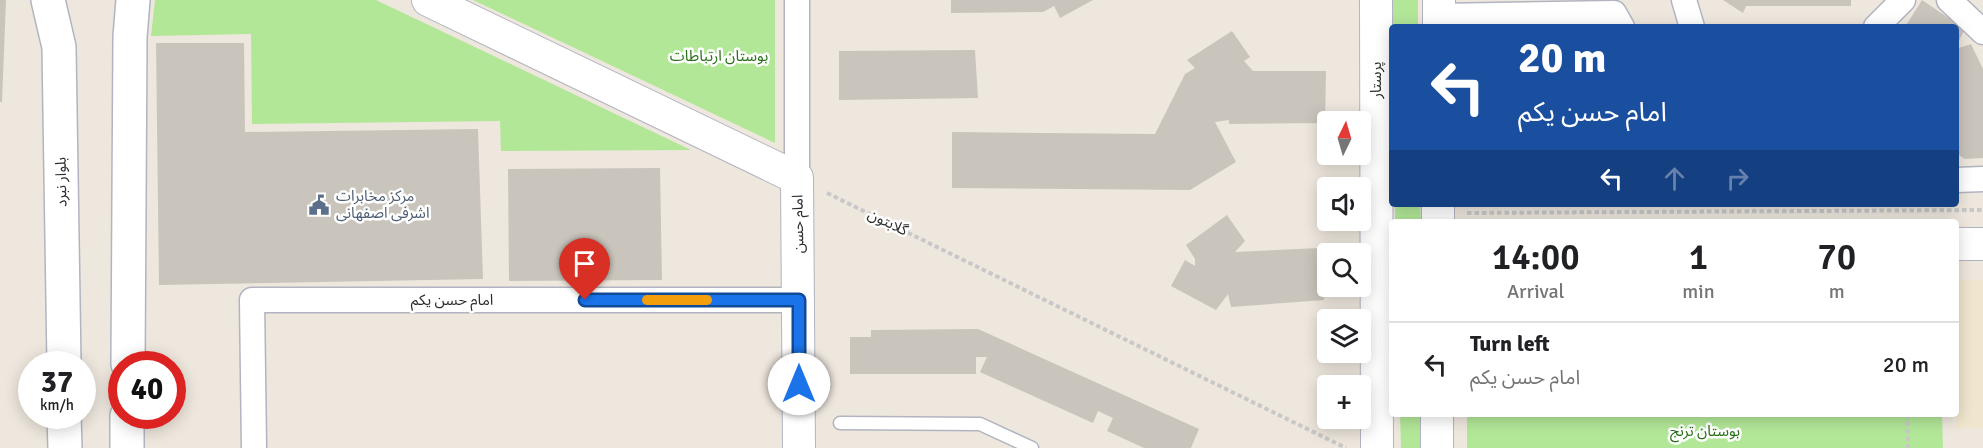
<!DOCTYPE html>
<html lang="en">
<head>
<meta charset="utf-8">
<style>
  :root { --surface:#fff; --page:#f2f2f2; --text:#202124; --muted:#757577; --line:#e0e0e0 }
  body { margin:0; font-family:Signika,"Noto Sans Arabic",sans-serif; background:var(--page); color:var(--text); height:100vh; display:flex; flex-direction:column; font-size:22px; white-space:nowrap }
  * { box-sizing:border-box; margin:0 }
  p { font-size:20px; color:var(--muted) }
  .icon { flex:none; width:33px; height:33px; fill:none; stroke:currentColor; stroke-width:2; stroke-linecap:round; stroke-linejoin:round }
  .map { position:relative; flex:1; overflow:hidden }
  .drawer { position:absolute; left:1389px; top:219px; width:570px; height:198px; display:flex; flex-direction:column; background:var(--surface); border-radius:6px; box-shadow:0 3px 15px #0003 }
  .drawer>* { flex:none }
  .hud { position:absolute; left:1389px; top:24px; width:570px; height:183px; border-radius:6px; box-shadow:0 3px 15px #0003; background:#1a4fa0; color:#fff; overflow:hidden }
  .needle { width:39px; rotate:5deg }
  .controls { position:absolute; left:1317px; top:111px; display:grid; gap:12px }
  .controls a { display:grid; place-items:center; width:54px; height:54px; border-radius:6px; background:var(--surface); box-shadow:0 3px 15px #0003; font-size:30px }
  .speed { position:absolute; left:18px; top:351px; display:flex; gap:12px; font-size:30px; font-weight:700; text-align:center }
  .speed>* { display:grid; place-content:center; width:78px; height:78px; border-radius:50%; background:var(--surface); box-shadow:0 3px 15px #0003; line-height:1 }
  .speed small { font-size:15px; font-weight:400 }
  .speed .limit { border:9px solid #d22; background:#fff; color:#111 }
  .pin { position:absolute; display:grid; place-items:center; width:51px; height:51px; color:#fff; margin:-62px -26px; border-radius:50% 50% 50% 0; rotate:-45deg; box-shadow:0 0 6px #0007 }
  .pin .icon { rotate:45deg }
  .me { position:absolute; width:66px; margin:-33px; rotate:0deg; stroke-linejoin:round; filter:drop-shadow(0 0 4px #0008) }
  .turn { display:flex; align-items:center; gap:21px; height:126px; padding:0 30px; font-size:27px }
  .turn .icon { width:78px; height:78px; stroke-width:2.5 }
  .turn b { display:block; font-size:42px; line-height:51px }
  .lanes { display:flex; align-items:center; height:57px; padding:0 30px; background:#0003; justify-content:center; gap:30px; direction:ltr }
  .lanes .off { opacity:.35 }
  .eta { display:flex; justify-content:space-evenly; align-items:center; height:102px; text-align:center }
  .eta b { font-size:36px; font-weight:600; line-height:42px }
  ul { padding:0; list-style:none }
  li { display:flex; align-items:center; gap:18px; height:84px; padding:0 30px; border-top:2px solid var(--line) }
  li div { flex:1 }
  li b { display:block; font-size:22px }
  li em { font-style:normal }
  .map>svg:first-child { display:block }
  .education { fill:#f0e5cd }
  .green { fill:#b2e798 }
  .building { fill:#c9c5bc }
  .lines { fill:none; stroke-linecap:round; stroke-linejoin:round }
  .service-casing { stroke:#b2b4c0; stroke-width:15 }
  .minor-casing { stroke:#b2b4c0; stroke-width:27 }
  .tertiary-casing { stroke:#b2b4c0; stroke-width:34 }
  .secondary-casing { stroke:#b2b4c0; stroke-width:36 }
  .path { stroke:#c8c8c8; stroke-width:4; stroke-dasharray:4.5 3; stroke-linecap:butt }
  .service { stroke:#fff; stroke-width:12 }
  .minor { stroke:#fff; stroke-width:24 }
  .tertiary { stroke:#fff; stroke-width:32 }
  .secondary { stroke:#fff; stroke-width:33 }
  .route-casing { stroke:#114b97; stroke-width:15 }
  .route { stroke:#1a73e8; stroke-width:10 }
  .slow { stroke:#f59e0b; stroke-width:10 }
  .labels { text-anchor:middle; stroke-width:5; stroke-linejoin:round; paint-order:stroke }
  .park-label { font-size:15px; fill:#286e17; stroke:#fff }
  .street-label { font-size:15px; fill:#2c2c2c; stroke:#fff }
  .service-label { font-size:15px; fill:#4e5e75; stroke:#fff; text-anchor:start }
</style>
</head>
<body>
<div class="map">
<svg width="1983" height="448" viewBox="0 0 1983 448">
  <rect width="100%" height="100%" fill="#eee7de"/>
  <path class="education" d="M1956 280H1983V428H1956Z"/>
  <path class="green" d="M155 0H376L691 150 501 151 500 121 252 124 251 34 151 36Z
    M473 0H775V143Z
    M1393 0H1418V27H1393Z
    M1395 204H1420L1421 222H1395Z
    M1400 414H1424V448H1401Z
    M1467 414H1942L1943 448H1467Z"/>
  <path class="building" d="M0 0H6L2 102H0Z
    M951 0H1093L1060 18 1054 6 1043 12 951 13Z
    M1723 0H1851V6H1746L1743 13Z
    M1922 0 1965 29 1956 46V27H1905Z
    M1232 31 1250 57 1244 61 1253 71H1326L1325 123 1229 124V120L1215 122 1236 162 1190 190 952 188V132L1155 134 1185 74 1195 68 1187 60Z
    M156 43H244L245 132 478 129 483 279 159 285Z
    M1971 44 1983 69V158L1965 159 1956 153V49Z
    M975 50 978 98 839 100V51Z
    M660 168 662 280 509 281 508 169Z
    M1227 215 1245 241 1235 252 1320 248 1324 300 1231 307 1228 294 1216 310 1171 286 1185 260 1195 266V259L1186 245Z
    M978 329 1199 429 1191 448H1144L1107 431 1113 418 1098 411 1093 423 980 372 987 357H976V374H850V337H871V330Z"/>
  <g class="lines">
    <g class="service-casing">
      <path id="service" d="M840 423 980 424 1032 448"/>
    </g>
    <g class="minor-casing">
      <path id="minor" d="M1684 0 1692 27
        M1949 0 1983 32
        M1439 16 1614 13 1622 27
        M1876 27 1903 0
        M797 178V0
        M1956 180 1983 179
        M254 448 252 300H799"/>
    </g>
    <g class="tertiary-casing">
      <path id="tertiary" d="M428 0 797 178 799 448
        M1376 0 1377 448
        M1439 27V0
        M1438 222V204
        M1956 244H1983
        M1437 448V414"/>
    </g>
    <g class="secondary-casing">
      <path id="secondary" d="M48 0 59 47 64 364
        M128 364 130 37 133 0
        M64 416 65 448
        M127 448V416"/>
    </g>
    <path class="path" d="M827 193 1346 448
      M1467 213 1983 210
      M1907 414 1908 448"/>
    <use href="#service" class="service"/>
    <use href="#minor" class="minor"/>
    <use href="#tertiary" class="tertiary"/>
    <use href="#secondary" class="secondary"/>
  </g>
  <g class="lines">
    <g class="route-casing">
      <path id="route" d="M585 300H799V384"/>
    </g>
    <use href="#route" class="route"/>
    <path class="slow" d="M647 300H707"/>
  </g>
  <defs>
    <g id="civic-bare" transform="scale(1.62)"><path d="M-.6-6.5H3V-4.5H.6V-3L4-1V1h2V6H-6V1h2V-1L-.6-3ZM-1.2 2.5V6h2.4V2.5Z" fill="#5c6f8a" stroke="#fff" stroke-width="2.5" paint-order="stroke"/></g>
  </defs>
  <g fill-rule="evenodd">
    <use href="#civic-bare" x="319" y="205"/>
  </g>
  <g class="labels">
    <g class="park-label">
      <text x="719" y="61">بوستان ارتباطات</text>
      <text x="1705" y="436">بوستان ترنج</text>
    </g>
    <g class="street-label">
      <text transform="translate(1376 80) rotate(-90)" y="5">پرستار</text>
      <text transform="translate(61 182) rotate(-91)" y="5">بلوار نبرد</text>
      <text transform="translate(888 222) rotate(26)" y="5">گلابتون</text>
      <text transform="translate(798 224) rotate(-91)" y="5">امام حسن</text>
      <text x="452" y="305">امام حسن یکم</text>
    </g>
    <g class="service-label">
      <text x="336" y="201">مرکز مخابرات<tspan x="336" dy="17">اشرفی اصفهانی</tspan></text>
    </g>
  </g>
</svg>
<div class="controls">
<a><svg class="needle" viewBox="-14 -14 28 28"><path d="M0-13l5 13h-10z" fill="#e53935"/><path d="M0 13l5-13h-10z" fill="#757577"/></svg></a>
<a><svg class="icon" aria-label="sound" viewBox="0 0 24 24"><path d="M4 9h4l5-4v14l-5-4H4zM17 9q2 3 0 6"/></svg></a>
<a><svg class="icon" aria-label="search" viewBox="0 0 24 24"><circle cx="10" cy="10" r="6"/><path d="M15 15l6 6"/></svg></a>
<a><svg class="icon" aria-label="layers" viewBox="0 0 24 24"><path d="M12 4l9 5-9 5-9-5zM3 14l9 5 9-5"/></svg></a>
<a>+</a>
</div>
<div class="speed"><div>37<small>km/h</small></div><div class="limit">40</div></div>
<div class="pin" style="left:585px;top:300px;background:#d93025"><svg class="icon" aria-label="arrive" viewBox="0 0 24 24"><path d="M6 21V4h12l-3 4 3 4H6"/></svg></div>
<svg class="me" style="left:799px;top:384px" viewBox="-20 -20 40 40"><circle r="19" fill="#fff"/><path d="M0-13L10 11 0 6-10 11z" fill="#1a73e8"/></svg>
<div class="hud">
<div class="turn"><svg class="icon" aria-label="left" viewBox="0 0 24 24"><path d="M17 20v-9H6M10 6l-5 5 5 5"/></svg><div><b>20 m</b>امام حسن یکم</div></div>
<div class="lanes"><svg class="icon" aria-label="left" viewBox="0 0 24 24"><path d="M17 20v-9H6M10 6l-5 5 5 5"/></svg><svg class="icon off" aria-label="ahead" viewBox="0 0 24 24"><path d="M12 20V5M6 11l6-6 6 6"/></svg><svg class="icon off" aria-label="right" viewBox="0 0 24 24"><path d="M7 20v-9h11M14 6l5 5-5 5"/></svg></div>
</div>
<section class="drawer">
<div class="eta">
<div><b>14:00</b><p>Arrival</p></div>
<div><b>1</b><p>min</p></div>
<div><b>70</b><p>m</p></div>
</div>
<ul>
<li><svg class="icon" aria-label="left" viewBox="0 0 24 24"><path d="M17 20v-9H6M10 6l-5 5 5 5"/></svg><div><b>Turn left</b><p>امام حسن یکم</p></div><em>20 m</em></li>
</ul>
</section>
</div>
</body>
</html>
